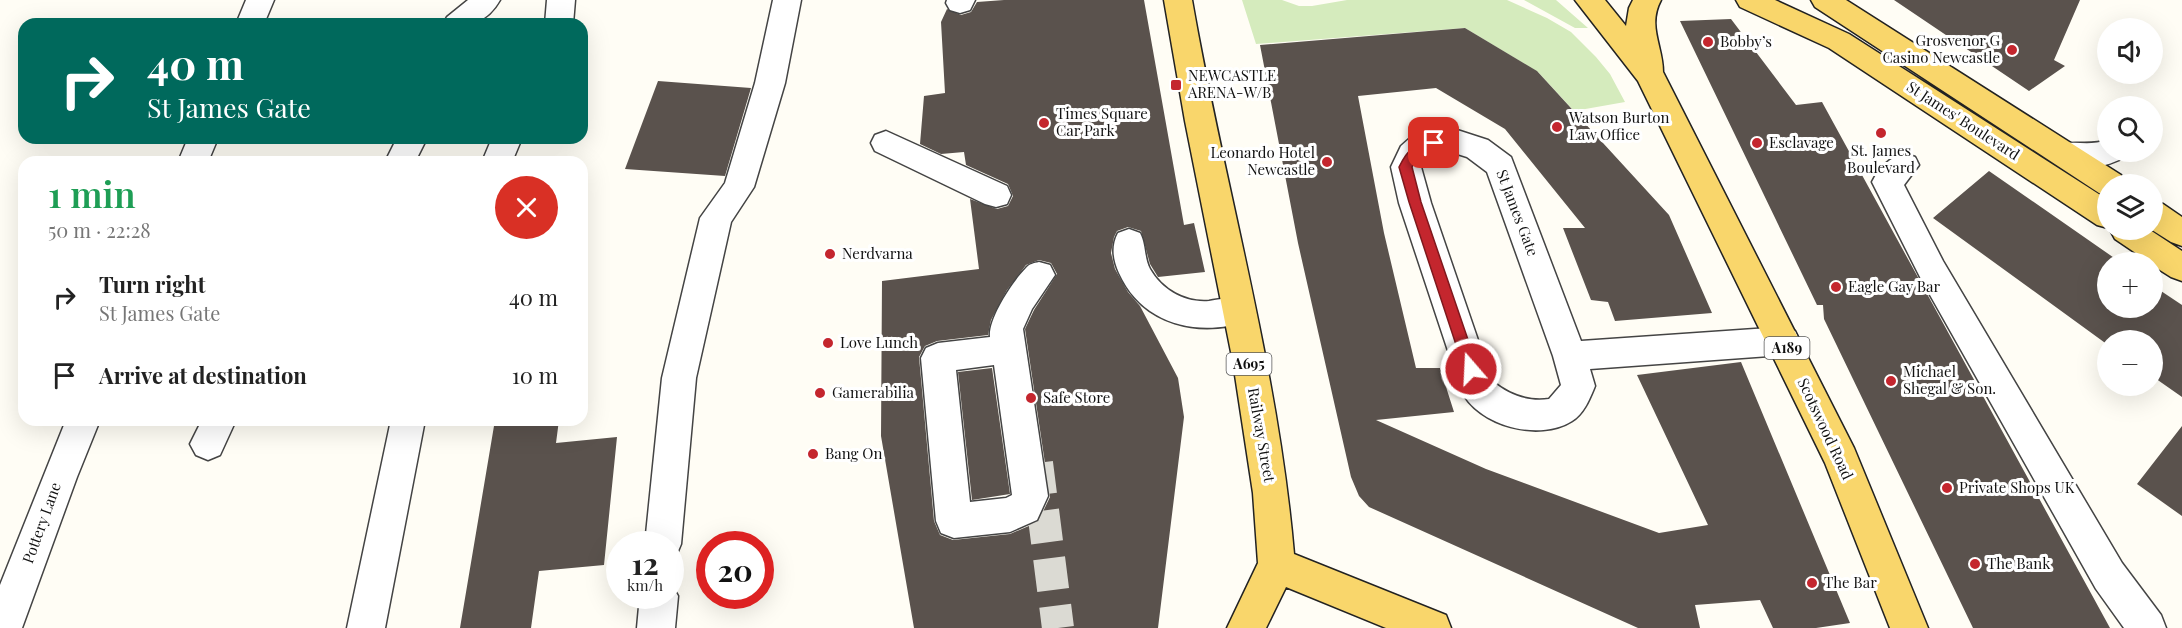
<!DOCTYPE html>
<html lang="en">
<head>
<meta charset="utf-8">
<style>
  :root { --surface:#fff; --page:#f6f6f6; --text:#222; --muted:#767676 }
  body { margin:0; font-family:"Playfair Display",serif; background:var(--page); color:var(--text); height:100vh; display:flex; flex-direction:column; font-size:22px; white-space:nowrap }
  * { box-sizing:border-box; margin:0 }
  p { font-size:20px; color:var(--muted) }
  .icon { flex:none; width:33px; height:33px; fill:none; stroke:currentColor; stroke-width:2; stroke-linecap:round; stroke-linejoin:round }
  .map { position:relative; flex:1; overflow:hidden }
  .panel { position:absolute; left:18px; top:156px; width:570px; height:270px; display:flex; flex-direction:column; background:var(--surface); border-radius:18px; box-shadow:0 6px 24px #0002 }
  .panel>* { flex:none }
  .guide { position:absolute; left:18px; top:18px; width:570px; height:126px; border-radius:18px; box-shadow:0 6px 24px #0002; background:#00695c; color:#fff; overflow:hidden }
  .buttons { position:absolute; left:2097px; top:18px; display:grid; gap:12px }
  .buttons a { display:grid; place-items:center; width:66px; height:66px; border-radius:50%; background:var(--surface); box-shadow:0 6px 24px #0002; font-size:30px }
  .speed { position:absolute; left:606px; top:531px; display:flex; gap:12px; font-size:30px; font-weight:700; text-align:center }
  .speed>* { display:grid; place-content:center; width:78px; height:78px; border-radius:50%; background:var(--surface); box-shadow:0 6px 24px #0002; line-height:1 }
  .speed small { font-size:15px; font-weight:400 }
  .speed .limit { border:9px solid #d22; background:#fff; color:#111 }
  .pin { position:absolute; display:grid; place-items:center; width:51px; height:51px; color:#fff; margin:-26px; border-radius:12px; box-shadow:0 3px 9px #0006 }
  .me { position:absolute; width:66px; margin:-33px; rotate:341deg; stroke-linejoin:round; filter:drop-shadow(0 0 4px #0008) }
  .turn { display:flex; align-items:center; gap:21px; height:126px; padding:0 30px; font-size:27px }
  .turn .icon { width:78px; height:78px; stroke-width:2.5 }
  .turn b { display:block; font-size:42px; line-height:51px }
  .round { display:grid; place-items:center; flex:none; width:63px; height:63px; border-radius:32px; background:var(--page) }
  .overview { display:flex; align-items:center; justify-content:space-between; height:102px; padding:0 30px }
  h1 { font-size:36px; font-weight:600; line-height:45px; color:#1e9e55 }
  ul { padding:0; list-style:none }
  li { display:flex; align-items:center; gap:18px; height:78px; padding:0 30px }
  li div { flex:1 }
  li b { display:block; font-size:22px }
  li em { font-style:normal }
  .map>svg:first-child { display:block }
  .green { fill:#d5ebbd }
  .building { fill:#5a524d; fill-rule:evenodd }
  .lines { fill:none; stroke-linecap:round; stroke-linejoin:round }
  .minor-tunnel { stroke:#dbdad3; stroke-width:32; stroke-dasharray:32 16; stroke-linecap:butt }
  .minor-casing { stroke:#444; stroke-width:3 }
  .major-casing { stroke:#222; stroke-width:3 }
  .minor { fill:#fff; fill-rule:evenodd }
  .major { fill:#f9d66b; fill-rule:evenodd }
  .route { fill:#c4262e; stroke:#7f191e; stroke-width:1.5 }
  .poi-dot { fill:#c4262e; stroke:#fff; stroke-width:2 }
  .labels { text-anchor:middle; stroke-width:6; stroke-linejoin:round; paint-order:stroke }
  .shield { fill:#fff; stroke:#585858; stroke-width:1.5 }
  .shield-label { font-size:14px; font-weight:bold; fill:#111 }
  .poi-label { font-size:15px; fill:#111; stroke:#fff; text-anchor:start }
  .street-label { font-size:15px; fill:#111; stroke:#fff }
</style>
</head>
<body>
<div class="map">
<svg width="2182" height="628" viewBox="0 0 2182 628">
  <rect width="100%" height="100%" fill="#fffdf5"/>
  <path class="green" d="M1242 0H1282L1299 6H1312L1347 0H1507L1547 18 1571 32 1596 57 1610 74 1625 102 1574 111 1538 72 1465 28 1256 44Z
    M1524 0H1556L1588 28H1575Z"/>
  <path class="building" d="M1004 0H1144L1184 225 1194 223 1205 272 1158 277 1150 264 1141 231 1128 227 1117 231 1114 237 1111 253 1115 269 1128 292 1140 306 1178 378 1184 417 1158 628H914L881 436 882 281 979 269 970 199 997 209 1008 206 1013 196 1008 184 966 165 964 152 941 154 920 144 924 96 945 93 941 22 947 9 961 15 971 12 977 2ZM1039 260 1051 263 1057 274 1034 310 1025 329 1050 497 1038 522 1010 534 953 540 940 535 934 521 919 357 925 346 937 341 988 335 991 320 1007 290 1026 265Z
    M1894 0H2080L2054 60 2065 66 2029 91Z
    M1731 19 1796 105 1822 102 2110 628H1973L1824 319 1823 305H1817L1680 21Z
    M1465 28 1537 71 1669 215 1712 313 1615 321 1608 302 1591 300 1563 228H1585L1505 129 1436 88 1358 96 1384 233 1416 368H1440L1454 412 1376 420 1486 469 1659 533 1708 525 1637 375 1741 362 1850 623 1816 628H1773L1760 600 1695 605 1700 628H1638L1369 507 1359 496 1351 477 1298 243 1260 45Z
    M658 81 751 88 725 176 625 169Z
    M1989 171 2120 262H2108V308H2152V285L2182 305V397L2152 376V340H2108V345L1933 218Z
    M992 368 1010 494 972 500 958 372Z
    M495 420H559L556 443 617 437 604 565 539 571 531 628H460Z
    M2182 426V516L2137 484Z"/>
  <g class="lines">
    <path class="minor-tunnel" d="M1037 463 1058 628"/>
    <g class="minor-casing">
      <path id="minor" d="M246 0H274L264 24H236Z
        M468 0H500C485 26 469 24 443 24L447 17Z
        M547 0H575L573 24H545Z
        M773 0H801L785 83 754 187 731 222 696 378 681 544 676 556 670 559V544H645L662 378 700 218 725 183 755 83Z
        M947 0H975L970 10 960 13 950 10 946 3Z
        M1451 128 1488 140 1511 157 1581 341 1783 327 1795 331 1800 341 1795 351 1783 355 1590 369 1595 386C1590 398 1584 414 1572 421 1539 442 1478 426 1461 390L1399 203 1391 167 1401 146 1410 138ZM1451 152 1467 157 1487 172 1553 356 1561 385 1549 399C1527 402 1509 395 1492 381L1431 203 1421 167 1430 156Z
        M886 131 1007 186 1011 195 1007 204 996 207 985 204 875 151 871 143 875 135Z
        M188 138H218L208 162H178Z
        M397 138H427L415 162H385Z
        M492 138H522L512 162H482Z
        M2108 140V152H2123L2119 160C2097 170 2076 170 2053 162L2049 154 2053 146C2073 139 2087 147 2108 140Z
        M1904 153 1915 157 1919 165 1904 185 1943 261 2122 563 2161 615 2166 628H2124L2096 589 1921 279 1872 182C1879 168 1889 158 1904 153Z
        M1129 229 1140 233C1146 244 1144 258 1150 269 1162 290 1185 303 1209 301 1224 299 1236 295 1251 300L1255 310 1251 320C1200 338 1143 326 1119 273 1113 260 1111 246 1118 233Z
        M1039 262 1050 265 1055 275 1032 309 1023 329 1048 496 1037 520 1010 532 954 538 941 533 936 521 921 358 926 348 938 343 990 337C988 319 1013 281 1026 268 1029 264 1034 263 1039 262ZM994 365 1012 495 1006 498 970 502 956 370Z
        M66 420H100L77 477 22 628H0V585Z
        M202 420H236L220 455 208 460 196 455 190 444Z
        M391 420H425L385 628H347Z
        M670 582 678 596 675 628H637L640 596H670Z"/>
    </g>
    <g class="major-casing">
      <path id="major" d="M1164 0H1192C1224 185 1278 367 1294 554L1446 615 1451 628H1386L1286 587 1266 628H1227L1258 563 1253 493 1233 362 1185 121Z
        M1575 0H1605L1626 26 1629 8 1633 0H1661C1647 26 1663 46 1663 72L1854 448 1928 628H1890L1825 463 1638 81Z
        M1736 0H1775L1849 34 2108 200V228L2097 225 1829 48 1740 7Z
        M1811 0H1846L2121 175 2125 184H2108V195L2099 193 1815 7Z
        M2152 201 2163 204 2182 217V246L2171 242 2152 230Z
        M2110 230H2150L2182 251V281L2171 277 2152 265V262H2149L2115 239Z"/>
    </g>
    <use href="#minor" class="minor"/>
    <use href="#major" class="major"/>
  </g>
  <path class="route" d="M1434 138 1440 143 1438 146 1425 150 1417 157 1412 167 1421 202 1478 369 1476 373H1466L1464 369 1409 202 1399 167C1408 149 1415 143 1434 138Z"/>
  <g class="poi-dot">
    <circle cx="1708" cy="42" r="6"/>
    <circle cx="2012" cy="50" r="6"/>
    <rect x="1170" y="79" width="12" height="12" rx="3"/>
    <circle cx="1044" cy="123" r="6"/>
    <circle cx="1557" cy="127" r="6"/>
    <circle cx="1881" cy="133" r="6"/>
    <circle cx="1757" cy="143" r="6"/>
    <circle cx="1327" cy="162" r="6"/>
    <circle cx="830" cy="254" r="6"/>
    <circle cx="1836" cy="287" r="6"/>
    <circle cx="828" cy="343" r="6"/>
    <circle cx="1891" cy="381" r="6"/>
    <circle cx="820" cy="393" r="6"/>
    <circle cx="1031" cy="398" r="6"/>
    <circle cx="813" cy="454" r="6"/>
    <circle cx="1947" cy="488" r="6"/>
    <circle cx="1975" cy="564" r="6"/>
    <circle cx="1812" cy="583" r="6"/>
  </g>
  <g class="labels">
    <g class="shield">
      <rect x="1764.5" y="337" width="45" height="22" rx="4.5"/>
      <rect x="1226.5" y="353" width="45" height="22" rx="4.5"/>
    </g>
    <g class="shield-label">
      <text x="1787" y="353">A189</text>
      <text x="1249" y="369">A695</text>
    </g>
    <g class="poi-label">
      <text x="2000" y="46" text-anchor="end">Grosvenor G<tspan x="2000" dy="17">Casino Newcastle</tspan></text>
      <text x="1720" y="47">Bobby’s</text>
      <text x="1188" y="81">NEWCASTLE<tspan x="1188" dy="17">ARENA-W/B</tspan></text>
      <text x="1056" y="119">Times Square<tspan x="1056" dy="17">Car Park</tspan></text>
      <text x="1569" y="123">Watson Burton<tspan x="1569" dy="17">Law Office</tspan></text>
      <text x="1769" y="148">Esclavage</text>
      <text x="1881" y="156" text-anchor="middle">St. James<tspan x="1881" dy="17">Boulevard</tspan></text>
      <text x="1315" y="158" text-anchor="end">Leonardo Hotel<tspan x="1315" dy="17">Newcastle</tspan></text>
      <text x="842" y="259">Nerdvarna</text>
      <text x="1848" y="292">Eagle Gay Bar</text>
      <text x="840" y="348">Love Lunch</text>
      <text x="1903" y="377">Michael<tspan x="1903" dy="17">Shegal &amp; Son.</tspan></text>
      <text x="832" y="398">Gamerabilia</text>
      <text x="1043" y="403">Safe Store</text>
      <text x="825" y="459">Bang On</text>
      <text x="1959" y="493">Private Shops UK</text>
      <text x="1987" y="569">The Bank</text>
      <text x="1824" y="588">The Bar</text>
    </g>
    <g class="street-label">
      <text transform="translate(1963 121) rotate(33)" y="5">St James' Boulevard</text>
      <text transform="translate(1517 213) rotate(69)" y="5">St James Gate</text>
      <text transform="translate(1825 429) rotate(65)" y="5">Scotswood Road</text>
      <text transform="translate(1261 435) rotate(80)" y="5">Railway Street</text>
      <text transform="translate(42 523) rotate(-70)" y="5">Pottery Lane</text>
    </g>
  </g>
</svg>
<div class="buttons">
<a><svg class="icon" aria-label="sound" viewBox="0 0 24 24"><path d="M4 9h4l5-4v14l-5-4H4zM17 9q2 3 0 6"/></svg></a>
<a><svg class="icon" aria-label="search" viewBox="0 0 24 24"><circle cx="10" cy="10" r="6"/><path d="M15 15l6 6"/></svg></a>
<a><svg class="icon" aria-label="layers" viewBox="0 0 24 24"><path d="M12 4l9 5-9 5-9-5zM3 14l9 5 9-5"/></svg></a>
<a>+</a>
<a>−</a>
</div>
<div class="speed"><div>12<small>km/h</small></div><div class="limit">20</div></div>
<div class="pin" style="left:1434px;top:143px;background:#d93025"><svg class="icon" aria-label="arrive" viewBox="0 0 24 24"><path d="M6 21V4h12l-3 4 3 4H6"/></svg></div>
<svg class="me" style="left:1471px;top:369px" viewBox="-20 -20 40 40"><circle r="17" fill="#c4262e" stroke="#fff" stroke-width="3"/><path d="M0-11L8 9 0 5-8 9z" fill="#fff"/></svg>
<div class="guide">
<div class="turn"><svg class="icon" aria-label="right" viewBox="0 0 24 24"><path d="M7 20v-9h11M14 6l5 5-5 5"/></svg><div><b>40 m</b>St James Gate</div></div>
</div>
<section class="panel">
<div class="overview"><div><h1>1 min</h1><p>50 m · 22:28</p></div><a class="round" style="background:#d93025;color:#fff"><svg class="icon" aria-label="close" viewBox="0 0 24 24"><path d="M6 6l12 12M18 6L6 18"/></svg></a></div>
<ul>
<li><svg class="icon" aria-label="right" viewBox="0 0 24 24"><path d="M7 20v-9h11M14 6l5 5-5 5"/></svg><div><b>Turn right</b><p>St James Gate</p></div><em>40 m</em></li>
<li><svg class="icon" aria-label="arrive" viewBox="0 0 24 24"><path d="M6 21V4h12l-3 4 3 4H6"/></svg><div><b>Arrive at destination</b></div><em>10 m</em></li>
</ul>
</section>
</div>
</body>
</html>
